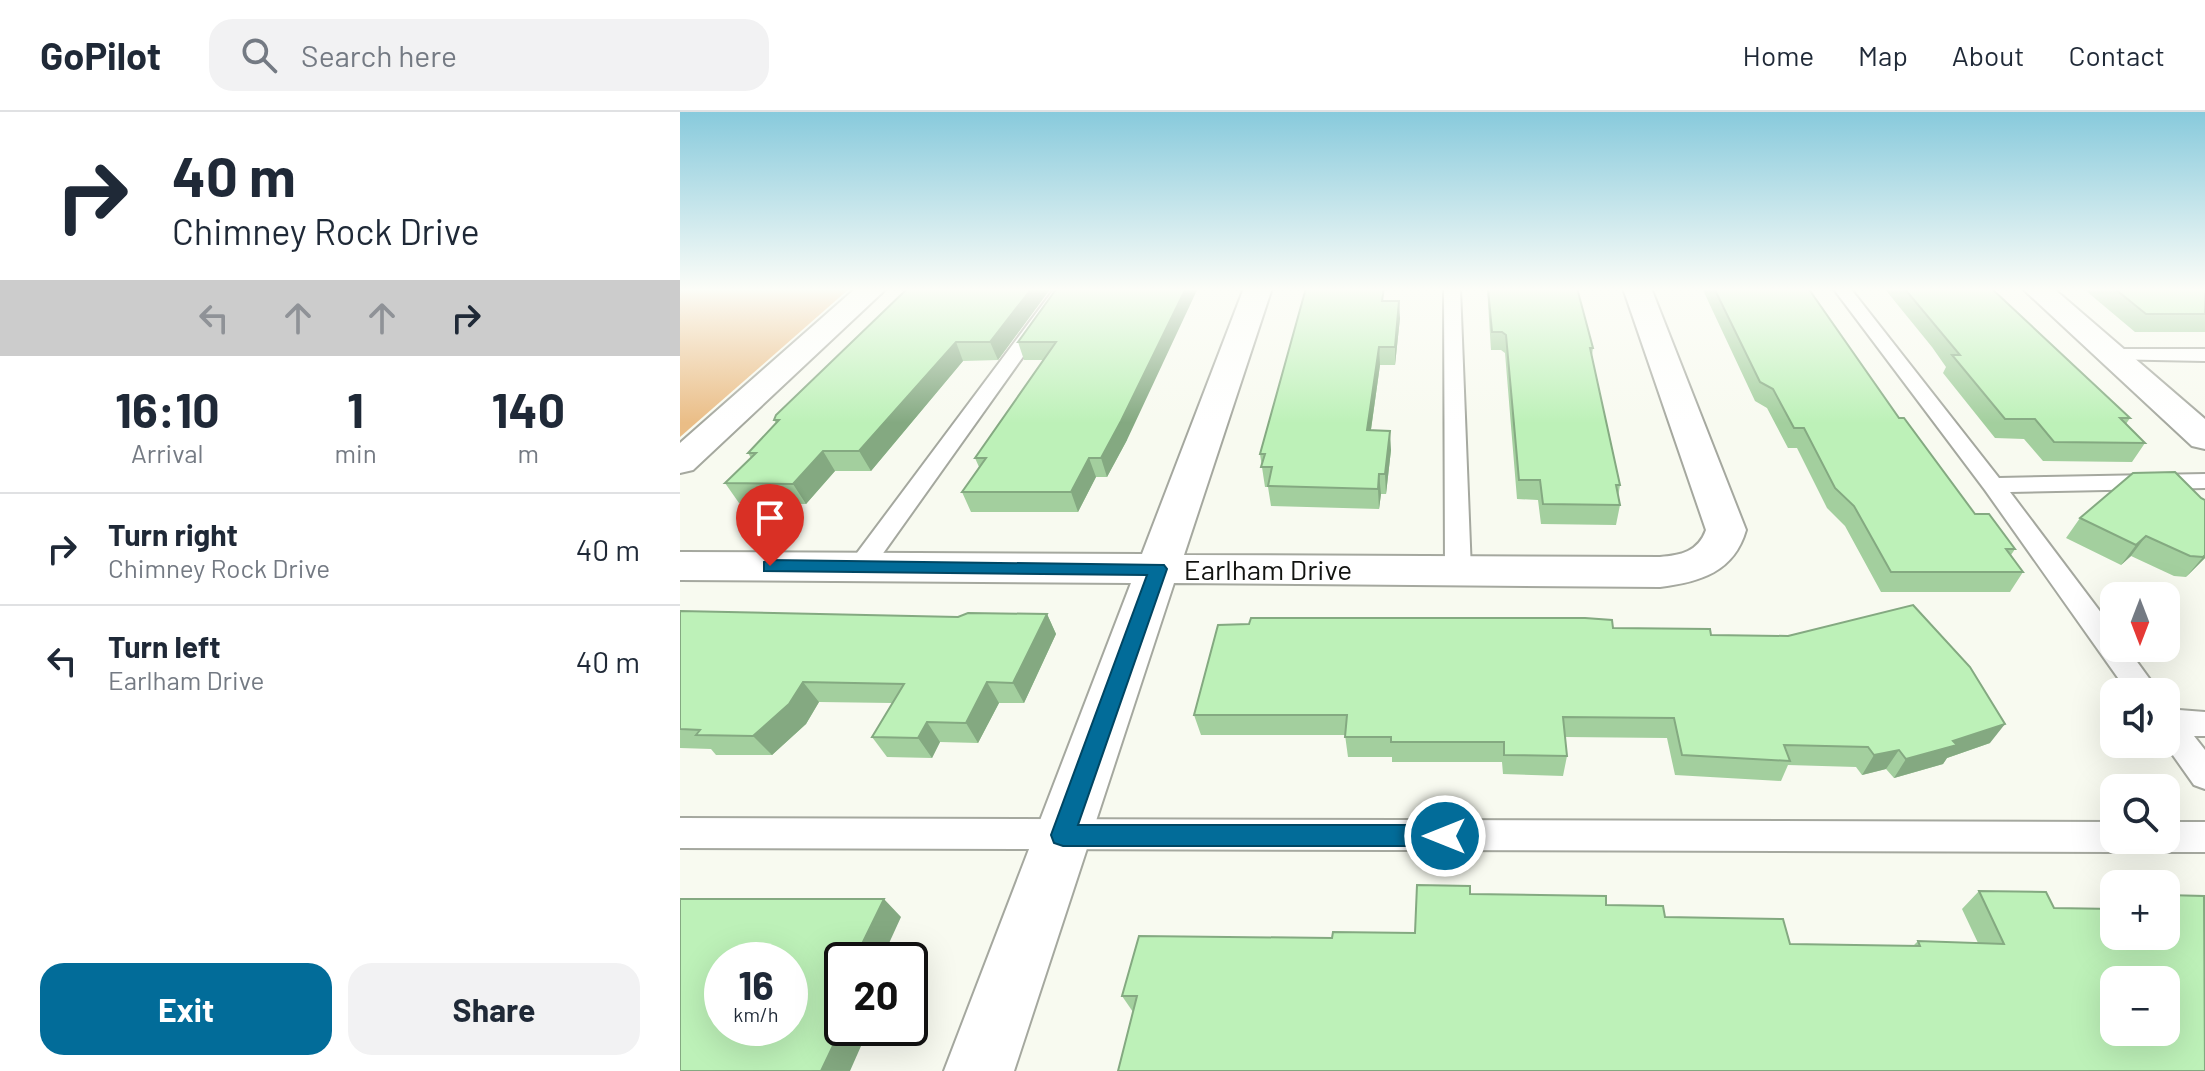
<!DOCTYPE html>
<html lang="en">
<head>
<meta charset="utf-8">
<style>
  :root { --surface:#fff; --page:#f2f2f3; --text:#1f2937; --muted:#747a83; --line:#e0e1e3; --accent:#026c99 }
  body { margin:0; font-family:Barlow,sans-serif; background:var(--page); color:var(--text); height:100vh; display:flex; flex-direction:column; font-size:30px; white-space:nowrap }
  * { box-sizing:border-box; margin:0 }
  p { font-size:26px; color:var(--muted) }
  .icon { flex:none; width:44px; height:44px; fill:none; stroke:currentColor; stroke-width:2; stroke-linecap:round; stroke-linejoin:round }
  .map { position:relative; flex:1; overflow:hidden }
  .drawer { display:flex; flex-direction:column; background:var(--surface); width:680px }
  .drawer>* { flex:none }
  .guide { background:#fff; color:var(--text); overflow:hidden }
  .needle { width:52px; rotate:180deg }
  .controls { position:absolute; left:1420px; top:470px; display:grid; gap:16px }
  .controls a { display:grid; place-items:center; width:80px; height:80px; border-radius:16px; background:var(--surface); box-shadow:0 8px 32px #0002; font-size:40px }
  .speed { position:absolute; left:24px; top:830px; display:flex; gap:16px; font-size:40px; font-weight:700; text-align:center }
  .speed>* { display:grid; place-content:center; width:104px; height:104px; border-radius:50%; background:var(--surface); box-shadow:0 8px 32px #0002; line-height:1 }
  .speed small { font-size:20px; font-weight:400 }
  .speed .limit { border:4px solid #111; border-radius:12px; background:#fff; color:#111 }
  .pin { position:absolute; display:grid; place-items:center; width:68px; height:68px; color:#fff; margin:-82px -34px; border-radius:50% 50% 50% 0; rotate:-45deg; box-shadow:0 0 8px #0007 }
  .pin .icon { rotate:45deg }
  .me { position:absolute; width:88px; margin:-44px; rotate:270deg; stroke-linejoin:round; filter:drop-shadow(0 0 6px #0008) }
  .turn { display:flex; align-items:center; gap:28px; height:168px; padding:0 40px; font-size:36px }
  .turn .icon { width:104px; height:104px; stroke-width:2.5 }
  .turn b { display:block; font-size:56px; line-height:68px }
  .lanes { display:flex; align-items:center; height:76px; padding:0 40px; background:#0003; justify-content:center; gap:40px; direction:ltr }
  .lanes .off { opacity:.35 }
  .eta { display:flex; justify-content:space-evenly; align-items:center; height:136px; text-align:center }
  .eta b { font-size:48px; font-weight:700; line-height:56px }
  .cta { display:flex; gap:16px; margin-top:auto; padding:16px 40px }
  .cta a { flex:1; height:92px; border-radius:24px; background:var(--accent); color:#fff; font-size:32px; font-weight:700; line-height:92px; text-align:center }
  .cta a+a { background:var(--page); color:var(--text) }
  ul { padding:0; list-style:none }
  li { display:flex; align-items:center; gap:24px; height:112px; padding:0 40px; border-top:2px solid var(--line) }
  li div { flex:1 }
  li b { display:block; font-size:30px }
  li em { font-style:normal }
  header { display:flex; align-items:center; gap:48px; box-sizing:border-box; height:112px; padding:0 40px; background:var(--surface); border-bottom:2px solid var(--line) }
  header strong { font-size:38px }
  nav { display:flex; gap:44px; margin-inline-start:auto; font-size:28px }
  .search { width:560px; height:72px; background:var(--page); display:flex; align-items:center; gap:20px; box-sizing:border-box; padding:0 28px; border-radius:24px; color:var(--muted); font-size:30px }
  main { display:flex; flex:1; min-height:0 }
  .map>svg:first-child { display:block }
  .green { fill:#eabd86 }
  .lines { fill:none; stroke-linecap:round; stroke-linejoin:round }
  .service-casing { stroke:#a5a89f; stroke-width:4 }
  .minor-casing { stroke:#a5a89f; stroke-width:4 }
  .service { fill:#fff; fill-rule:evenodd }
  .minor { fill:#fff; fill-rule:evenodd }
  .wall { fill:#a3cf9e }
  .shaded-wall { fill:#84a981 }
  .building { fill:#bdf1b8; stroke:#84a981; stroke-width:2; fill-rule:evenodd }
  .route { fill:#026c99; stroke:#014663; stroke-width:2 }
  .labels { text-anchor:middle; stroke-width:6; stroke-linejoin:round; paint-order:stroke }
  .street-label { font-size:28px; fill:#121310; stroke:#fff }
</style>
</head>
<body>
<header>
<strong>GoPilot</strong>
<div class="search"><svg class="icon" aria-label="search" viewBox="0 0 24 24"><circle cx="10" cy="10" r="6"/><path d="M15 15l6 6"/></svg>Search here</div>
<nav><a>Home</a><a>Map</a><a>About</a><a>Contact</a></nav>
</header>
<main>
<section class="drawer">
<div class="guide">
<div class="turn"><svg class="icon" aria-label="right" viewBox="0 0 24 24"><path d="M7 20v-9h11M14 6l5 5-5 5"/></svg><div><b>40 m</b>Chimney Rock Drive</div></div>
<div class="lanes"><svg class="icon off" aria-label="left" viewBox="0 0 24 24"><path d="M17 20v-9H6M10 6l-5 5 5 5"/></svg><svg class="icon off" aria-label="ahead" viewBox="0 0 24 24"><path d="M12 20V5M6 11l6-6 6 6"/></svg><svg class="icon off" aria-label="ahead" viewBox="0 0 24 24"><path d="M12 20V5M6 11l6-6 6 6"/></svg><svg class="icon" aria-label="right" viewBox="0 0 24 24"><path d="M7 20v-9h11M14 6l5 5-5 5"/></svg></div>
</div>
<div class="eta">
<div><b>16:10</b><p>Arrival</p></div>
<div><b>1</b><p>min</p></div>
<div><b>140</b><p>m</p></div>
</div>
<ul>
<li><svg class="icon" aria-label="right" viewBox="0 0 24 24"><path d="M7 20v-9h11M14 6l5 5-5 5"/></svg><div><b>Turn right</b><p>Chimney Rock Drive</p></div><em>40 m</em></li>
<li><svg class="icon" aria-label="left" viewBox="0 0 24 24"><path d="M17 20v-9H6M10 6l-5 5 5 5"/></svg><div><b>Turn left</b><p>Earlham Drive</p></div><em>40 m</em></li>
</ul>
<div class="cta"><a>Exit</a><a>Share</a></div>
</section>
<div class="map">
<svg width="1525" height="959" viewBox="0 0 1525 959">
  <rect width="100%" height="100%" fill="#f8faf0"/>
  <path class="green" d="M0 176H170L0 325Z"/>
  <g class="lines">
    <g class="service-casing">
      <path id="service" d="M375 176H392L189 461H171L167 455 171 449Z
        M764 176H780L791 459 787 465H769L765 459Z
        M1153 176H1170L1319 366 1525 362V376L1330 380 1434 518V536H1447L1479 580H1448L1305 378Z
        M1431 237H1525V249L1424 247 1422 243Z
        M1486 597 1525 600V624H1514L1525 638V677L1514 673 1485 632Z
        M0 706 1434 710V728H1450L1446 736 1434 740 0 736Z
        M1486 710H1525V740H1486L1474 736 1470 728H1486Z"/>
    </g>
    <g class="minor-casing">
      <path id="minor" d="M176 176H207L13 358 0 361V331Z
        M564 176H592L504 443 980 445C1001 443 1018 440 1026 418L943 176H971L1066 418C1054 460 1020 470 980 475L494 471 334 959H264L451 471 0 468V440L462 442Z
        M1342 176H1373L1525 307V337L1512 334Z"/>
    </g>
    <use href="#service" class="service"/>
    <use href="#minor" class="minor"/>
  </g>
  <path class="wall" d="M228 176H371L318 248 283 249 191 359H155L126 392 59 391 45 371 71 346 68 341 96 311 94 308Z
    M377 176 447 328 427 365H416L398 400H291L282 380 299 355 295 346 363 248H344L338 230Z
    M807 176H897L913 236 912 244 940 373 938 385 940 393 936 413 861 412 858 388 837 387 825 241 821 238H811Z
    M1022 176H1128L1219 306 1295 402 1335 437 1331 443 1343 460 1330 480H1201L1165 414 1147 396 1117 336H1108L1087 296 1075 289Z
    M1204 176H1311L1450 306 1446 312 1465 331 1452 350 1363 349 1344 327 1315 326 1263 261 1266 255 1252 235Z
    M1405 176H1525V220H1455L1405 178Z
    M705 189 720 206 715 253H700L691 318 711 338 706 382H701L699 397 591 394 588 375H585L580 342Z
    M1453 361 1525 446 1506 465 1494 464 1451 444 1441 453 1386 426 1400 406Z
    M0 499 278 505 367 502 376 522 344 591H319L298 631 260 630 252 646 207 645 192 625 212 591 139 590 126 612 92 643H36L31 637 0 636Z
    M933 516 1031 523 1310 631 1267 646 1263 652 1214 666 1206 657 1182 663 1176 655 1108 653 1101 669 995 663 987 626 885 625 887 644 883 664 823 662 822 650H712V645H668L665 623H521L514 603Z
    M1299 779 1374 796 1525 959 453 900 442 884 652 826 735 821 790 782 926 793 1110 832 1233 834 1238 829 1298 831 1282 797Z"/>
  <path class="shaded-wall" d="M352 176H371L318 248 310 230Z
    M506 176H518L447 328 427 365 421 346Z
    M719 189 720 206 715 253V235Z
    M276 230 283 249 191 359 179 339Z
    M699 235 700 253 688 338 687 318Z
    M710 319 711 338 706 382 705 362Z
    M143 339 155 359 126 392 113 372Z
    M409 346 416 365 398 400 391 380Z
    M699 362 701 382 699 397 698 377Z
    M1466 424 1451 444 1441 453 1456 433Z
    M1525 443V446L1506 465 1523 445Z
    M367 502 376 522 344 591 333 571Z
    M123 570 139 590 126 612 92 643 73 624Z
    M307 570 319 591 298 631 286 611Z
    M247 610 260 630 252 646 238 626Z
    M1325 612 1310 631 1267 646 1263 652 1214 666 1226 647 1273 629Z
    M1219 638 1206 657 1182 663 1194 643Z
    M204 787 221 805 205 840 213 848H194L180 836Z
    M162 916H189L170 959H141Z"/>
  <path class="building" d="M228 176H352L310 230H276L179 339H143L113 372 45 371 76 341H68L99 308H94L96 303Z
    M377 176H506L441 309 421 346H409L391 380H282L306 346H295L376 230H338Z
    M626 176H704L702 189H719L715 235H699L687 318 710 319 705 362H699L698 377 588 374 592 355H581L585 342H580Z
    M808 176H897L913 236H910L940 373H936L940 393 863 392 860 368H839L826 223 822 220H812Z
    M1034 176H1128L1219 306H1224L1295 402H1309L1335 437H1326L1343 460H1211L1174 394 1155 376 1124 316H1114L1093 277 1080 270Z
    M1224 176H1311L1450 306H1440L1465 331 1374 330 1355 307H1325L1272 243H1280Z
    M1434 176H1525V202H1466Z
    M1495 360 1521 386 1525 388V443L1523 445 1510 444 1466 424 1456 433 1400 406 1453 361Z
    M1233 493 1290 555 1325 612 1273 629 1277 633 1226 647 1219 638 1194 643 1188 635 1104 633 1110 649 1002 643 994 606 883 605 887 644 824 643V630H711V625H665L667 603H514L538 513 569 512 571 506H905L932 508 933 516 1030 517 1031 523 1108 524Z
    M0 499 278 505 288 501 367 502 333 571 307 570 286 611 247 610 238 626 192 625 224 572 123 570 109 592 73 624 16 623 20 618 0 617Z
    M737 773 790 774V782L926 784V793L983 794 985 805 1103 807 1110 832 1240 834 1238 829 1324 832 1299 779 1366 780 1374 796 1434 797V824H1486V783L1524 784 1525 959H438L457 884H442L459 824 652 826 653 820 735 821ZM1434 868H1486V920H1434Z
    M0 787H204L180 836H200L194 848H162V915L141 959H0ZM42 848H110V916H42Z"/>
  <linearGradient id="sky" x2="0" y2="1"><stop stop-color="#88cadc"/><stop offset="0.57" stop-color="#fcfdf8"/><stop offset="1" stop-color="#fcfdf8" stop-opacity="0"/></linearGradient>
  <rect width="1525" height="311" fill="url(#sky)"/>
  <path class="route" d="M90 448 484 453 487 457 398 713H765L773 716 777 724 773 731 765 734H383L374 731 371 723 467 463 84 459V450Z"/>
  <g class="labels">
    <g class="street-label">
      <text x="588" y="468">Earlham Drive</text>
    </g>
  </g>
</svg>
<div class="controls">
<a><svg class="needle" viewBox="-14 -14 28 28"><path d="M0-13l5 13h-10z" fill="#e53935"/><path d="M0 13l5-13h-10z" fill="#747a83"/></svg></a>
<a><svg class="icon" aria-label="sound" viewBox="0 0 24 24"><path d="M4 9h4l5-4v14l-5-4H4zM17 9q2 3 0 6"/></svg></a>
<a><svg class="icon" aria-label="search" viewBox="0 0 24 24"><circle cx="10" cy="10" r="6"/><path d="M15 15l6 6"/></svg></a>
<a>+</a>
<a>−</a>
</div>
<div class="speed"><div>16<small>km/h</small></div><div class="limit">20</div></div>
<div class="pin" style="left:90px;top:454px;background:#d93025"><svg class="icon" aria-label="arrive" viewBox="0 0 24 24"><path d="M6 21V4h12l-3 4 3 4H6"/></svg></div>
<svg class="me" style="left:765px;top:724px" viewBox="-20 -20 40 40"><circle r="17" fill="#026c99" stroke="#fff" stroke-width="3"/><path d="M0-11L8 9 0 5-8 9z" fill="#fff"/></svg>
</div>
</main>
</body>
</html>
